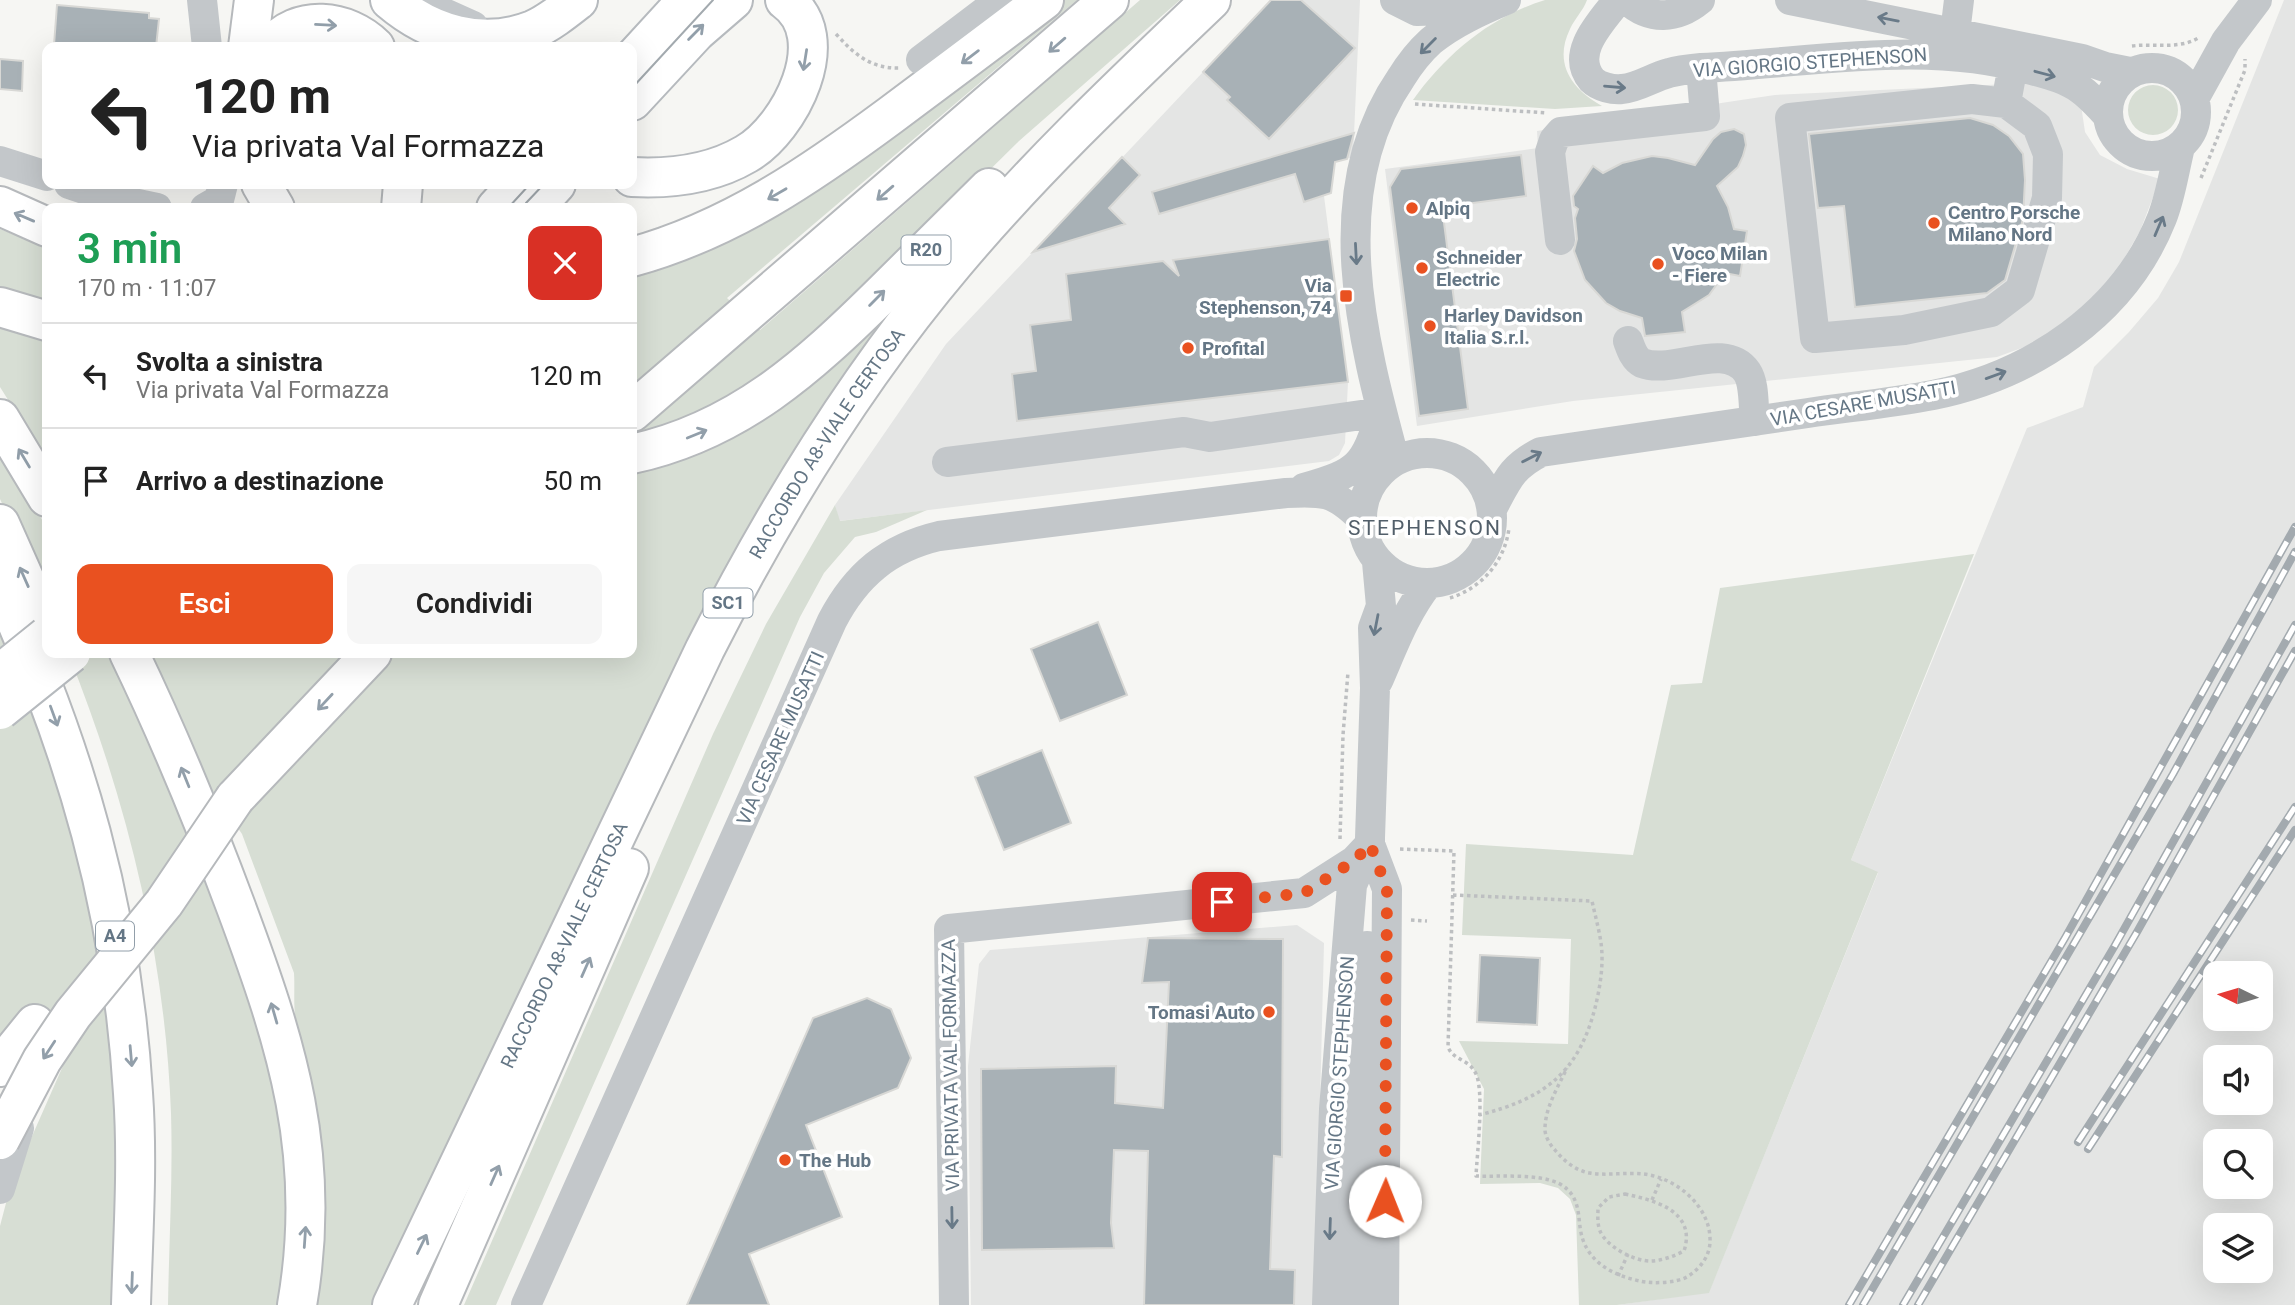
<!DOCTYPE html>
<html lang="it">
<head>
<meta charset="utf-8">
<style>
  :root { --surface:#fff; --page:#f6f6f6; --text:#222; --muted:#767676; --line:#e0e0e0; --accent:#e95120 }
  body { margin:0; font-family:Roboto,sans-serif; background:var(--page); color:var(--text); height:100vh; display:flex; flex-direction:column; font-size:26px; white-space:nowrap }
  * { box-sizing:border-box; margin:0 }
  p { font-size:23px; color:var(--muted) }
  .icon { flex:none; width:38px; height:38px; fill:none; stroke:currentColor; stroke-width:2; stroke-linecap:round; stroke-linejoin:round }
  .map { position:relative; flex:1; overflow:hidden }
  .details { position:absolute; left:42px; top:203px; width:595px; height:455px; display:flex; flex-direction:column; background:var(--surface); border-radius:14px; box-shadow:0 7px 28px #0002 }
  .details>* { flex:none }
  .banner { position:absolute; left:42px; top:42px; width:595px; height:147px; border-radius:14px; box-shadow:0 7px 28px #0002; background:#fff; color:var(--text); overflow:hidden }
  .needle { width:46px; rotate:275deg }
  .tools { position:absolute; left:2203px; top:961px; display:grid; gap:14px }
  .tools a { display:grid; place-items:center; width:70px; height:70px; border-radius:14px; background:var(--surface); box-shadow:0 7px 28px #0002; font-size:35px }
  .pin { position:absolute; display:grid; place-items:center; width:60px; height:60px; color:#fff; margin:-30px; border-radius:14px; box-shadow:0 4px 10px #0006 }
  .me { position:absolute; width:77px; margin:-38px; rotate:1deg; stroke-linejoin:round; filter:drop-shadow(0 0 5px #0008) }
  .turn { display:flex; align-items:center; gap:24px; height:147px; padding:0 35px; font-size:32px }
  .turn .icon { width:91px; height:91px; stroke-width:2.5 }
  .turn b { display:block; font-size:49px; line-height:60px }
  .round { display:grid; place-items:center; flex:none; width:74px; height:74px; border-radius:14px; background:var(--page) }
  .headline { display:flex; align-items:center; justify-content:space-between; height:119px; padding:0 35px }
  h1 { font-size:42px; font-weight:600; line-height:52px; color:#1e9e55 }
  .cta { display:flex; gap:14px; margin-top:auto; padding:14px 35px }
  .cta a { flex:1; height:80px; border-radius:14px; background:var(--accent); color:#fff; font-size:28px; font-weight:600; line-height:80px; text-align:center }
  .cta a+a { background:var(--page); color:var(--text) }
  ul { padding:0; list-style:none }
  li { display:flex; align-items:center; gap:21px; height:105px; padding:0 35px; border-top:2px solid var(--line) }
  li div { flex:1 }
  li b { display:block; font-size:26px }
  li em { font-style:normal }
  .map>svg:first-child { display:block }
  .built { fill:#e4e5e4; fill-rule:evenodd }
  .green { fill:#d7ded4 }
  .building { fill:#a8b1b6; stroke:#d8d8d5; stroke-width:2 }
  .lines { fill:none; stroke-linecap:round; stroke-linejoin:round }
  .major-casing { stroke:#b6babe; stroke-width:42 }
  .highway-casing { stroke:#b6b9bc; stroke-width:42 }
  .path { stroke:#bdbfc1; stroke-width:3.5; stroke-dasharray:3.5 3.5; stroke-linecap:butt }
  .minor { stroke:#c3c7ca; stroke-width:30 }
  .major { stroke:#fff; stroke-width:38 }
  .highway { stroke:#fff; stroke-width:38 }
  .tram { stroke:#a3aaaf; stroke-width:2 }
  .rail-casing { stroke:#a3aaaf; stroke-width:8 }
  .rail { stroke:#fff; stroke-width:5; stroke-dasharray:16; stroke-linecap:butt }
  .major-bridge-casing { stroke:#b6babe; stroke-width:42; stroke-linecap:butt }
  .highway-bridge-casing { stroke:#b6b9bc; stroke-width:42; stroke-linecap:butt }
  .major-bridge { stroke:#fff; stroke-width:38 }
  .highway-bridge { stroke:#fff; stroke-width:38 }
  .oneway { stroke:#697a88 }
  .oneway2 { stroke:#929faa }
  .route { stroke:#e95120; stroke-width:12; stroke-dasharray:0 21.6 }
  .poi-dot { fill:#e95120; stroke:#fff; stroke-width:2.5 }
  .labels { text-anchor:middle; stroke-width:7; stroke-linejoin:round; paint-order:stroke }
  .shield { fill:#fff; stroke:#929faa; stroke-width:2 }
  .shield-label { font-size:18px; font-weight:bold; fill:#647685 }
  .street-label { font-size:19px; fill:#647685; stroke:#fff }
  .poi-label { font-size:19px; font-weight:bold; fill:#647685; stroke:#fff; text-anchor:start }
  .neighbourhood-label { font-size:21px; letter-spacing:2px; fill:#525f6a; stroke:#fff }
</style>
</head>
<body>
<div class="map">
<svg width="2295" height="1305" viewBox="0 0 2295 1305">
  <rect width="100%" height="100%" fill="#f6f6f3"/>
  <path class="built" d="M1271 0H1360L1353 157 1335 162 1331 193 1324 196 1348 382 1345 443 1339 455 1329 461 839 521 835 505 946 344Z
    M2284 0H2295V1305H1617L1709 1292 1878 873 1851 860 2027 428 2083 407 2094 367 2129 332 2158 298 2179 262ZM2216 973H2261V1018H2216ZM2216 1057H2261V1102H2216ZM2216 1141H2261V1186H2216ZM2216 1225H2261V1270H2216Z
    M2030 83 2063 89 2081 105 2085 132 2100 155 2127 169 2160 179 2140 231 2121 264 2101 291 2041 341 1997 357 1573 401 1417 426 1385 169 1538 148 1537 131 1741 100 1775 95Z
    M1297 925 1324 943 1315 1305H971L968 1066 979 964 990 950Z"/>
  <path class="green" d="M1059 0H1077L727 298 760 330 1140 0H1180L1019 141 790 367 632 444V278L697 255 776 215Z
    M1545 0H1587C1583 11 1575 18 1570 29 1553 64 1572 89 1602 106L1555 109 1413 100C1446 54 1490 17 1545 0Z
    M2128 110a25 25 0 1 1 50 0a25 25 0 1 1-50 0Z
    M0 229 47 248V462L0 387Z
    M934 260 903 306 378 1305H315C327 1243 324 1174 316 1111 312 1080 300 1052 296 1021 293 1006 295 989 294 973L242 834 210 787 177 708 151 653H632V469Z
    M0 448 47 528V603L0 499Z
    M835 505 840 521 927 510 876 532 855 537 824 573 800 617 496 1305H464L713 734 766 624Z
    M1974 554 1851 860 1878 872 1709 1293 1617 1305H1579L1576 1215 1570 1199 1558 1188 1540 1183 1480 1184 1484 1089 1459 1041 1568 1044 1571 939 1462 935 1466 844 1633 855 1671 685 1702 683 1720 588Z
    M0 622 14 652 92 892 119 1096V1305H0V1226L11 1184 66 1059 0 1037Z
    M68 653H112L218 907 276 1084 288 1160 290 1223 282 1305H168C169 1241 173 1177 171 1113 165 954 127 800 68 653Z"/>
  <path class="building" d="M1271 0H1301L1355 48 1269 139 1227 100 1230 97 1203 72Z
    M57 5 149 13V18L159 19 156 47H83L54 45Z
    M0 59 23 61 22 91 0 89Z
    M1970 118 1993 125 2009 136 2023 154 2025 180 2023 219 2005 280 1987 293 1855 307 1844 206 1818 208 1809 134Z
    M1734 129 1744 134 1746 145 1743 156 1738 167 1717 186 1728 207 1734 229 1747 231 1740 276 1725 273 1709 295 1682 312 1685 332 1645 336 1642 318 1620 311 1606 303 1585 280 1574 251 1577 239 1575 218 1578 209 1574 206 1573 196 1593 166 1603 173 1622 163 1652 156 1668 158 1695 165 1713 139 1721 132Z
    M1354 133 1347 159 1335 162 1331 193 1304 202 1295 174 1159 214 1152 192Z
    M1521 155 1526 196 1442 207 1468 409 1419 416 1390 187 1401 169Z
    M1122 157 1140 175 1109 208 1125 224 1033 252Z
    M1329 239 1348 382 1017 421 1012 374 1036 371 1030 325 1071 320 1066 274 1163 261 1179 276 1173 260Z
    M1098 622 1127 695 1060 721 1031 649Z
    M1042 750 1071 823 1004 850 975 777Z
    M1148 938 1283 939 1282 1157 1274 1156 1270 1269 1295 1270 1294 1305H1144L1148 1151 1114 1150 1111 1223 1114 1248 982 1250 981 1069 1116 1066 1115 1103 1163 1108 1169 982 1142 983Z
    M1480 955 1540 958 1537 1025 1477 1022Z
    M867 998 891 1009 911 1058 898 1088 806 1125 842 1217 749 1254 769 1305H687L813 1018Z"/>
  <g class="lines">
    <g class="major-casing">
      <path id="major" d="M390 0C430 34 482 50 533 30 549 23 564 11 578 0
        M632 60 687 0
        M632 101 696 32 733 0
        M632 177C671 179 712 174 746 154 790 129 837 37 785 0
        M496 208 518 184
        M534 208 556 184"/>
    </g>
    <g class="highway-casing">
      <g id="highway">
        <path d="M248 47 254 0"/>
        <path d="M271 47C297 13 347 19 375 47"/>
        <path d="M261 184 275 208"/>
        <path d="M0 206 47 227"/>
        <path d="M401 208 403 184"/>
        <path d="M632 257C730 230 810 175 891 115 942 77 993 39 1044 0"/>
        <path d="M0 307 47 321"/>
        <path d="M632 412 1109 0"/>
        <path d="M0 419 47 497"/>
        <path d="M632 454C738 431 808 367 883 293 918 258 954 223 989 188"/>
        <path d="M0 524 41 616"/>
        <path d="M0 585C76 750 122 911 133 1093 138 1164 133 1235 131 1305"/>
        <path d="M129 653C169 736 204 821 236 907 287 1044 323 1156 297 1305"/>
        <path d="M235 798 372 653"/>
        <path d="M0 1067 35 1024"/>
        <path id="s1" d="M392 1305 705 649C775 511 855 380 955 262 1033 169 1123 84 1211 0"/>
        <path d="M438 1305 629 868"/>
      </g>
    </g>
    <path class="path" d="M836 34C854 54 871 69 900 68
      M2132 46C2155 43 2180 50 2200 37
      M1415 104 1547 113
      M2201 178 2245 70V59
      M1450 598C1482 588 1505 561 1509 528
      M1340 839 1343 735 1348 672
      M1400 849 1454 851 1448 1047C1453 1060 1468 1059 1475 1072 1485 1088 1477 1154 1476 1176 1499 1177 1539 1173 1560 1184 1584 1198 1576 1221 1583 1240 1592 1265 1616 1276 1640 1281 1652 1284 1676 1283 1687 1277 1701 1268 1711 1255 1710 1238 1709 1205 1675 1177 1643 1174 1626 1172 1607 1176 1590 1173 1576 1171 1564 1161 1555 1150 1550 1145 1544 1135 1545 1127 1546 1106 1558 1087 1567 1068
      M1453 895 1592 901C1595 915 1599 929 1601 943 1604 964 1600 988 1595 1008 1578 1074 1543 1099 1479 1115
      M1411 920 1427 921
      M1625 1194C1654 1200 1697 1211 1684 1251 1674 1256 1664 1260 1652 1261 1635 1262 1607 1247 1600 1231 1597 1223 1598 1216 1598 1208L1609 1197Z
      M1652 1200 1661 1179
      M1618 1276 1628 1254"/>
    <path class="minor" d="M202 0 207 47
      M430 0 442 12 473 26
      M1395 0 1417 11 1477 9
      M1618 0C1602 21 1569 53 1592 80 1599 87 1613 90 1622 89 1638 88 1653 77 1669 73 1679 70 1690 69 1701 68 1811 63 1924 39 2032 70 2046 74 2060 77 2072 84 2086 91 2098 105 2108 116
      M1627 0C1650 21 1677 19 1700 0
      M1790 0 2082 59 2105 67 2130 72
      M1955 33 1959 0
      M921 60 1000 0
      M2108 112a44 44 0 1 1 88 0a44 44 0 1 1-88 0Z
      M2194 99 2226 41 2257 0
      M2006 103 1972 99 1790 118 1815 338 1904 330 1991 312 2020 290 2047 198 2048 154 2037 126 2006 103 2013 65
      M0 161 47 176
      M69 184 114 199 157 208
      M205 208 219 200 223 184
      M1560 240 1550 152 1554 140 1561 132 1705 116 1701 68
      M1628 341C1631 349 1634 359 1642 363 1672 375 1725 340 1747 372 1755 384 1753 407 1755 421
      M1362 518a65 65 0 1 1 130 0a65 65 0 1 1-130 0Z
      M1395 461C1362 339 1323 191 1401 78 1409 65 1420 51 1431 41 1453 23 1480 11 1506 0
      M947 462 1184 432 1210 437 1382 412
      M1304 488C1360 472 1363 467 1382 412
      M1492 509C1507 481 1511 467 1541 452 1630 439 1719 426 1808 413 1849 407 1892 403 1933 395 2032 375 2124 314 2162 218 2171 195 2174 171 2180 147
      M1377 562 1381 606 1373 628 1375 688 1370 838V844L1387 889 1384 1305
      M1378 681C1393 647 1405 613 1428 584
      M0 1189 19 1128
      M526 1305 832 621C856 575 888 548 939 536L1286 493C1323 491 1334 491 1361 518
      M954 1305 949 929 1304 893 1354 861 1370 844
      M1327 1305 1334 1109 1352 885 1367 851
      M1356 1305 1367 946"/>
    <use href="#major" class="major"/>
    <use href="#highway" class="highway"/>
    <path class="tram" d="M632 88 713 0
      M526 203 544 184
      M508 208 530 184
      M0 699 57 653"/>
    <g class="rail-casing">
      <path id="rail" d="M2078 1142 2295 807
        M2088 1149 2295 830
        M1849 1305 2065 938 2295 527
        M1863 1305 2173 774 2295 552
        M1903 1305 2114 947 2295 625
        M1918 1305 2137 932 2295 651"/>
    </g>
    <use href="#rail" class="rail"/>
    <g class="major-bridge-casing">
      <path id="major-bridge" d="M0 674 47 636
        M0 710 71 653"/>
    </g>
    <g class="highway-bridge-casing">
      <path id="highway-bridge" d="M0 1140 42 1060 73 1014 164 903 235 798"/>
    </g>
    <use href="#major-bridge" class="major-bridge"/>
    <use href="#highway-bridge" class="highway-bridge"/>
  </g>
  <defs><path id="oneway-shaft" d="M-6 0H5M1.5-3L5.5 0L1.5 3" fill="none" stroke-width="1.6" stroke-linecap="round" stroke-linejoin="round" transform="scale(1.75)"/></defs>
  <g class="oneway">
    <use href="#oneway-shaft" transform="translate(1888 19) rotate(-169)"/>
    <use href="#oneway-shaft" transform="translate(1428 46) rotate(135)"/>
    <use href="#oneway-shaft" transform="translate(2045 74) rotate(15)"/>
    <use href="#oneway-shaft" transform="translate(1615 87) rotate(5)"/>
    <use href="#oneway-shaft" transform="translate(2159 226) rotate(-67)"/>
    <use href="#oneway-shaft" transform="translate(1356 254) rotate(87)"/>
    <use href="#oneway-shaft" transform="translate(1996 375) rotate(-20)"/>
    <use href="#oneway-shaft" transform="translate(1532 457) rotate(-27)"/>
    <use href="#oneway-shaft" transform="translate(1376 625) rotate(101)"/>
    <use href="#oneway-shaft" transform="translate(952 1218) rotate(89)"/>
    <use href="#oneway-shaft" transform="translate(1330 1229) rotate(92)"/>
  </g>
  <g class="oneway2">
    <use href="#oneway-shaft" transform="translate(326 25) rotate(3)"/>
    <use href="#oneway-shaft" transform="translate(696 32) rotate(-45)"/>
    <use href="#oneway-shaft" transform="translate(1057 45) rotate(139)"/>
    <use href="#oneway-shaft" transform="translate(970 57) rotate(143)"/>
    <use href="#oneway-shaft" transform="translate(805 60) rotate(99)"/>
    <use href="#oneway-shaft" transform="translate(885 193) rotate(139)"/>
    <use href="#oneway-shaft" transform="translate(777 194) rotate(150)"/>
    <use href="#oneway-shaft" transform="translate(24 217) rotate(-157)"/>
    <use href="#oneway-shaft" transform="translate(877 298) rotate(-45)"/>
    <use href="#oneway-shaft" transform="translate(697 434) rotate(-22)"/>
    <use href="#oneway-shaft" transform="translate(24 458) rotate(-121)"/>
    <use href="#oneway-shaft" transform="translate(24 577) rotate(-114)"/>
    <use href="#oneway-shaft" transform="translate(325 702) rotate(133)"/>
    <use href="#oneway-shaft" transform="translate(54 716) rotate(70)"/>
    <use href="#oneway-shaft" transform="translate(185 777) rotate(-112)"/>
    <use href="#oneway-shaft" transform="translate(586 967) rotate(-66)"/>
    <use href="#oneway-shaft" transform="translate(274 1013) rotate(-106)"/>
    <use href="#oneway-shaft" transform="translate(49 1050) rotate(123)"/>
    <use href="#oneway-shaft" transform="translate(131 1056) rotate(85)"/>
    <use href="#oneway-shaft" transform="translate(495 1175) rotate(-66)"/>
    <use href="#oneway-shaft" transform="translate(305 1237) rotate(-86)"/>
    <use href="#oneway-shaft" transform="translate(422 1244) rotate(-64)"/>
    <use href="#oneway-shaft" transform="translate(132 1283) rotate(92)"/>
  </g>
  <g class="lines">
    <path class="route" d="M1222 902 1304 893 1354 861 1370 844 1387 889 1385 1201"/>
  </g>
  <g class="poi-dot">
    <circle cx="1412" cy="208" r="7"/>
    <circle cx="1934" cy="223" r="7"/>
    <circle cx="1658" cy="264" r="7"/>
    <circle cx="1422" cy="268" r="7"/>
    <rect x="1339" y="289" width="14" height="14" rx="3.5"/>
    <circle cx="1430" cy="326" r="7"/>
    <circle cx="1188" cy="348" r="7"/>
    <circle cx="1269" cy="1012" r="7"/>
    <circle cx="785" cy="1160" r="7"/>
  </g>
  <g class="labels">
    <g class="shield">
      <rect x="901.5" y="235.5" width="49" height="29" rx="5"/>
      <rect x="703.5" y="588.5" width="49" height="29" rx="5"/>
      <rect x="96" y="921.5" width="38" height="29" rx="5"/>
    </g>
    <g class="shield-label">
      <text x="926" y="256">R20</text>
      <text x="728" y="609">SC1</text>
      <text x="115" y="942">A4</text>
    </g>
    <g class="street-label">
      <text transform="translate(1810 62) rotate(-4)" y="7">VIA GIORGIO STEPHENSON</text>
      <text transform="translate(1863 403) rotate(-10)" y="7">VIA CESARE MUSATTI</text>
      <text dy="7" stroke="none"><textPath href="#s1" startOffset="966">RACCORDO A8-VIALE CERTOSA</textPath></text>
      <text transform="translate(780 738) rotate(-66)" y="7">VIA CESARE MUSATTI</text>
      <text dy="7" stroke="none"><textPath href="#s1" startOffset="399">RACCORDO A8-VIALE CERTOSA</textPath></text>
      <text transform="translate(950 1065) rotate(-91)" y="7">VIA PRIVATA VAL FORMAZZA</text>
      <text transform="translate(1339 1073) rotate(-86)" y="7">VIA GIORGIO STEPHENSON</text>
    </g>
    <g class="poi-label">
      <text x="1426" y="215">Alpiq</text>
      <text x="1948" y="219">Centro Porsche<tspan x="1948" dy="22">Milano Nord</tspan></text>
      <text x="1672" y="260">Voco Milan<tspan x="1672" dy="22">- Fiere</tspan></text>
      <text x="1436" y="264">Schneider<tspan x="1436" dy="22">Electric</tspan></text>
      <text x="1332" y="292" text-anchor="end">Via<tspan x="1332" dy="22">Stephenson, 74</tspan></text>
      <text x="1444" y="322">Harley Davidson<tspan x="1444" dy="22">Italia S.r.l.</tspan></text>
      <text x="1202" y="355">Profital</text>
      <text x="1255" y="1019" text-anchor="end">Tomasi Auto</text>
      <text x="799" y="1167">The Hub</text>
    </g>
    <g class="neighbourhood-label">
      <text x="1425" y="535">STEPHENSON</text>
    </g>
  </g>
</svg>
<div class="tools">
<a><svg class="needle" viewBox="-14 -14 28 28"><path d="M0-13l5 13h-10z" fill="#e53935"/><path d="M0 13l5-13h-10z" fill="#767676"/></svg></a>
<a><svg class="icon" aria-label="sound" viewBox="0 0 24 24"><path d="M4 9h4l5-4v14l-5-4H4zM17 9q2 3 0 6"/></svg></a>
<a><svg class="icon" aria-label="search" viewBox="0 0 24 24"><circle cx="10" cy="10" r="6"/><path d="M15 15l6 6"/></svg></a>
<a><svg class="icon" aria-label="layers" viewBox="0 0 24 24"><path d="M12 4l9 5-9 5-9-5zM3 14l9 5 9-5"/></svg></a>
</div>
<div class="pin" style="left:1222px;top:902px;background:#d93025"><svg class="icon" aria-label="arrive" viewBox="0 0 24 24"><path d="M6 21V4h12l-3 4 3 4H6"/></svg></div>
<svg class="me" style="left:1385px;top:1201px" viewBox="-20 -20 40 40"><circle r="19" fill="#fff"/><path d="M0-13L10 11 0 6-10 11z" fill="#e95120"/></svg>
<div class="banner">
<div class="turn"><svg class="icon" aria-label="left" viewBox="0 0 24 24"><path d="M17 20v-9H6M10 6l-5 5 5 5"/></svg><div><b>120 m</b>Via privata Val Formazza</div></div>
</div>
<section class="details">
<div class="headline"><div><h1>3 min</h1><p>170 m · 11:07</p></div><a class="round" style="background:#d93025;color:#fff"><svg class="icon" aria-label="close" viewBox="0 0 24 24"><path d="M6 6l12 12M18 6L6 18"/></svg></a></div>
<ul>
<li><svg class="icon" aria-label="left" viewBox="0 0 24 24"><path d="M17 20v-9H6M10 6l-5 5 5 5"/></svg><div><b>Svolta a sinistra</b><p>Via privata Val Formazza</p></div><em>120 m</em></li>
<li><svg class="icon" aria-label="arrive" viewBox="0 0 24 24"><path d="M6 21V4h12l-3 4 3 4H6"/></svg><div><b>Arrivo a destinazione</b></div><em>50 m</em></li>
</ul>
<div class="cta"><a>Esci</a><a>Condividi</a></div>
</section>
</div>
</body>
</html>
